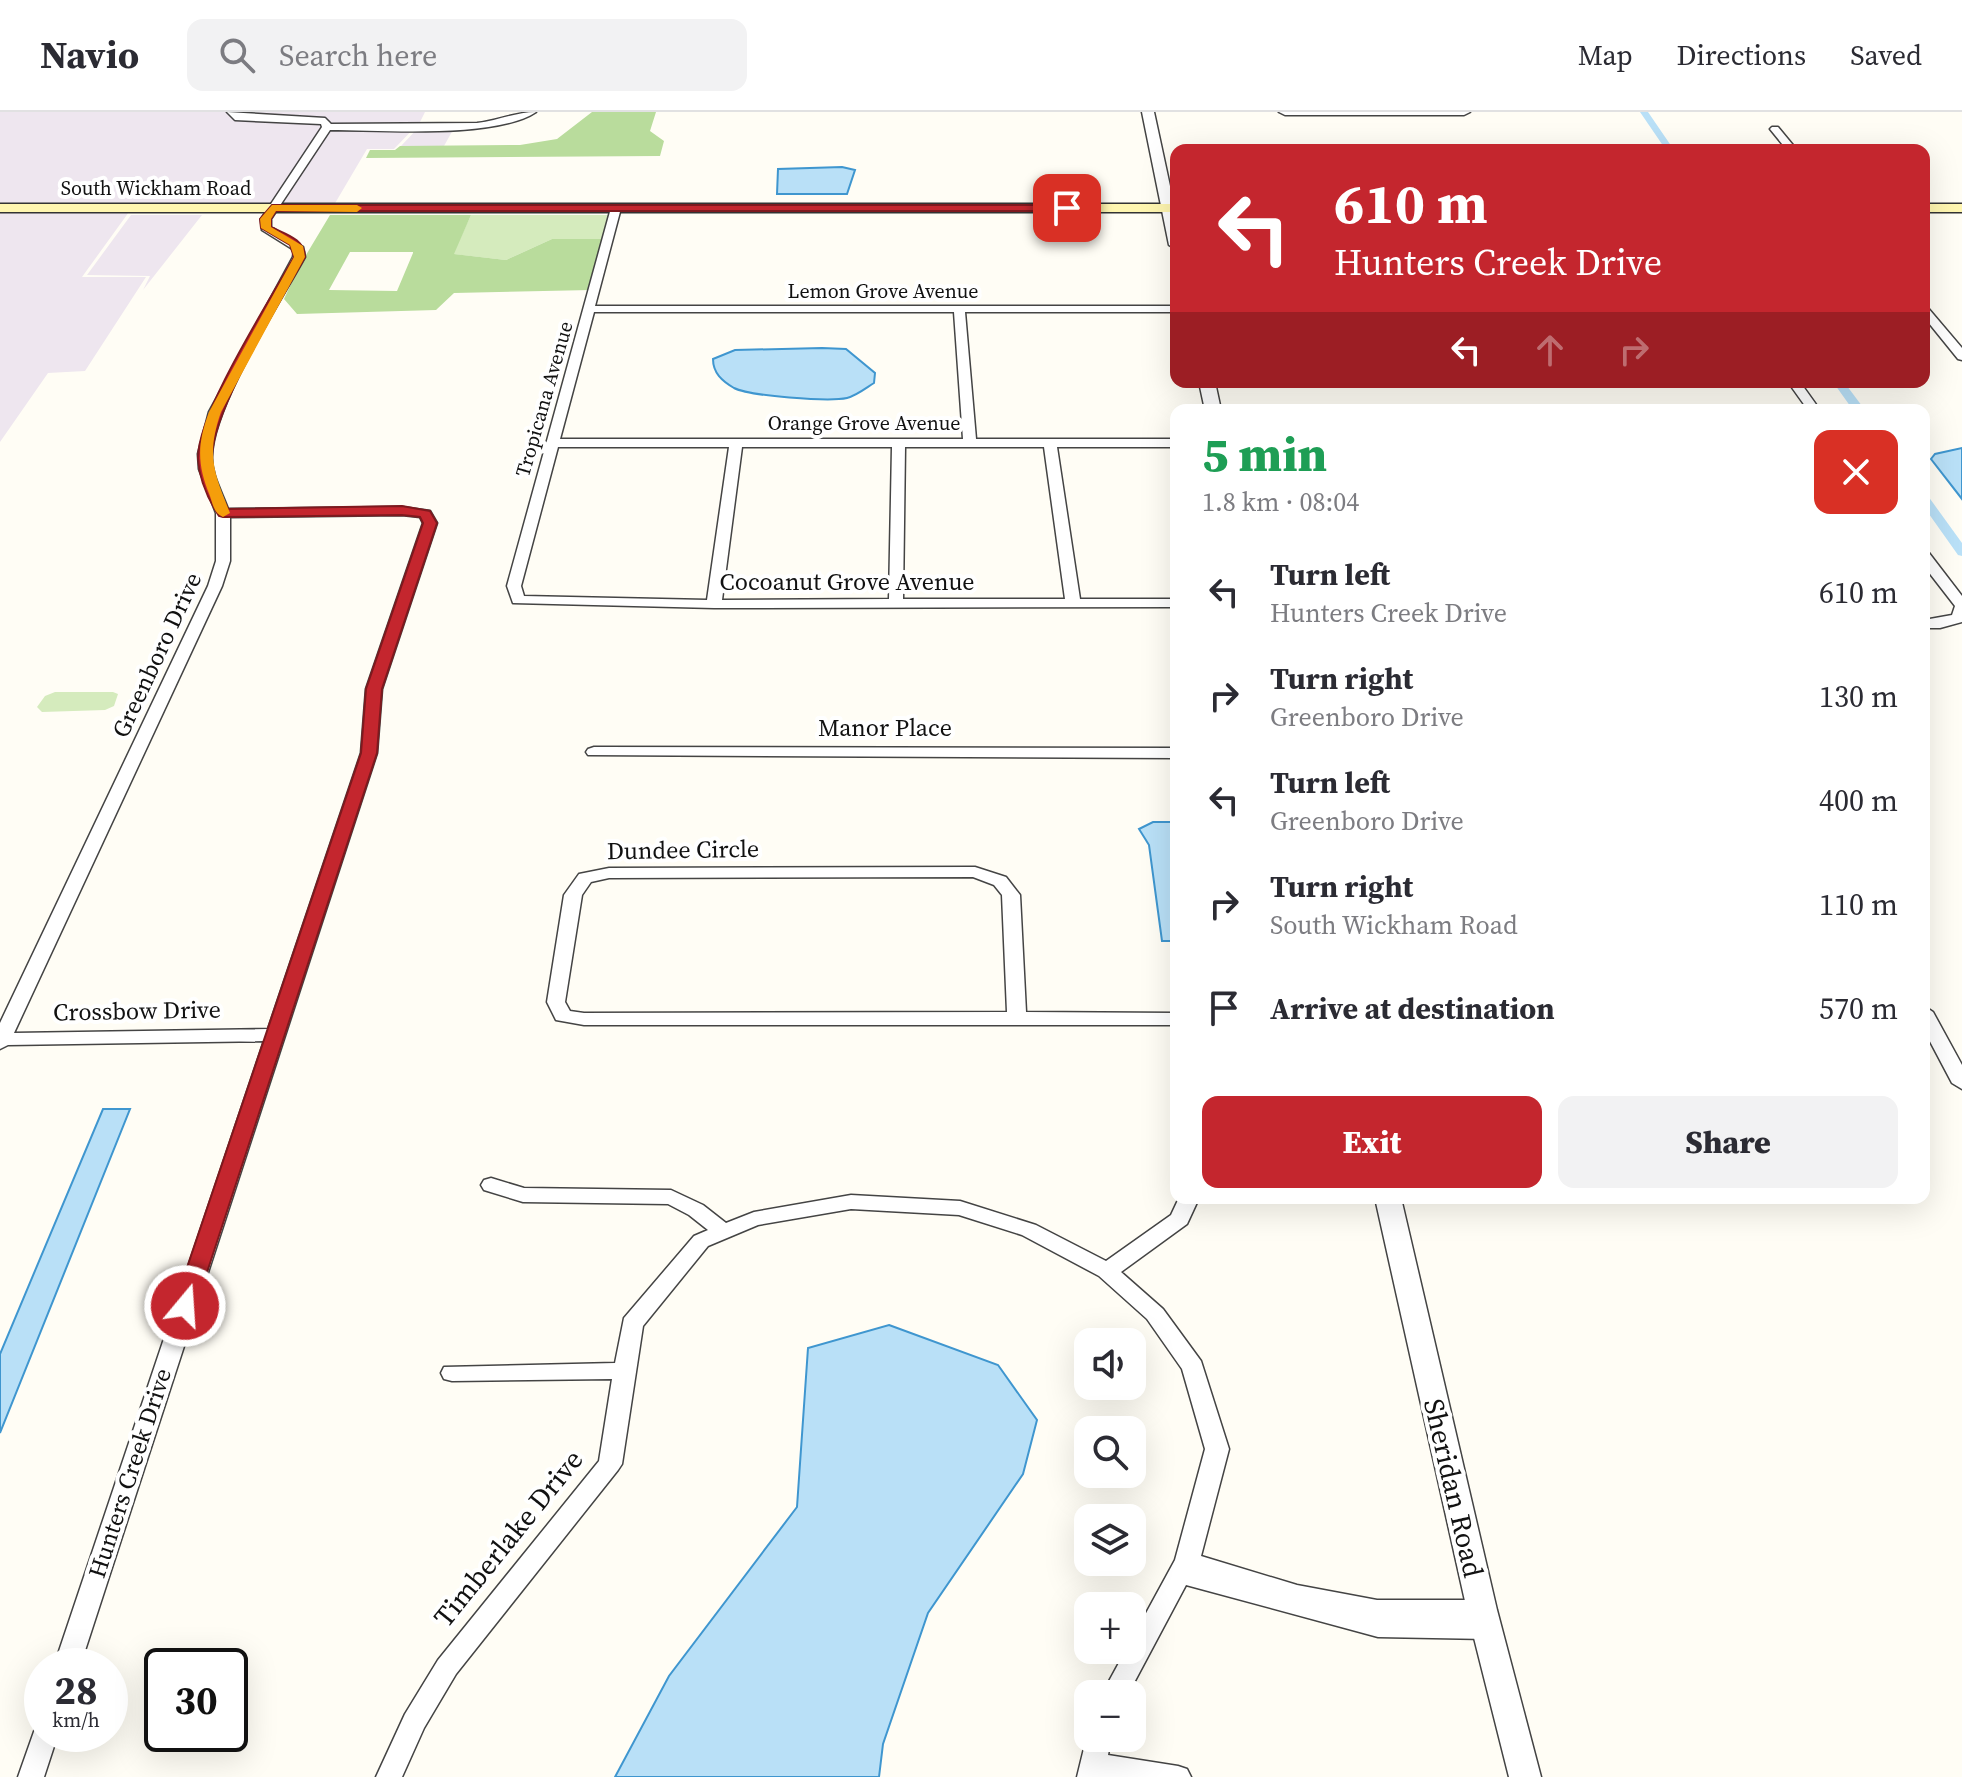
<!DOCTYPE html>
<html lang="en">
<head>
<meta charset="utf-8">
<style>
  :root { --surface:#fff; --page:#f2f2f3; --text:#2b2b33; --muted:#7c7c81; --line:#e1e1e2; --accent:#c4262e }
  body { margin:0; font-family:"Source Serif 4",serif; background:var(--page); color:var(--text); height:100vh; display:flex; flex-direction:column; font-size:30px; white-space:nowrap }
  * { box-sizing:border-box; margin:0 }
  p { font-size:26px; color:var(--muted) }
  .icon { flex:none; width:44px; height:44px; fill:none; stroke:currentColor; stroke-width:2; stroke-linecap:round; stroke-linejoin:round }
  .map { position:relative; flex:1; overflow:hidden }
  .sheet { position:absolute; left:1170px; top:292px; width:760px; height:800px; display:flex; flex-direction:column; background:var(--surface); border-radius:16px; box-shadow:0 8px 32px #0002 }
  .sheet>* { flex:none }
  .banner { position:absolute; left:1170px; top:32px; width:760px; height:244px; border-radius:16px; box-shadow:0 8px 32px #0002; background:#c4262e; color:#fff; overflow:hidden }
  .fabs { position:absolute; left:1074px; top:1216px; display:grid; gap:16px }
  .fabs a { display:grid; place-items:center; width:72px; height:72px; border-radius:16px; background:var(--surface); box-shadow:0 8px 32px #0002; font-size:40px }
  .speed { position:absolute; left:24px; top:1536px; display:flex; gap:16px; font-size:40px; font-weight:700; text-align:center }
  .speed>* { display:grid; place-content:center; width:104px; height:104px; border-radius:50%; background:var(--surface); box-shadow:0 8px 32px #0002; line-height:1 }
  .speed small { font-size:20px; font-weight:400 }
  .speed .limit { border:4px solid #111; border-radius:12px; background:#fff; color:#111 }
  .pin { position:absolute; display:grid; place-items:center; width:68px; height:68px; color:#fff; margin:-34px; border-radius:16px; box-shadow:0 4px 12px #0006 }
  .me { position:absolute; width:88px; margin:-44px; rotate:18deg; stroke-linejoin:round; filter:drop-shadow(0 0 6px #0008) }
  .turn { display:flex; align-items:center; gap:28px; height:168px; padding:0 32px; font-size:36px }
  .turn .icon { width:104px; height:104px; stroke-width:2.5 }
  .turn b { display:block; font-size:56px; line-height:68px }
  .lanes { display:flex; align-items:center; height:76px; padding:0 32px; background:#0003; justify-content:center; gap:40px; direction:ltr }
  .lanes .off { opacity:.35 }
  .round { display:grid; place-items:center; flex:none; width:84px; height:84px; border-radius:16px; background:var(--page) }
  .overview { display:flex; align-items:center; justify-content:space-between; height:136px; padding:0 32px }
  h1 { font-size:48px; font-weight:800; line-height:60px; color:#1e9e55 }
  .button { display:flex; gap:16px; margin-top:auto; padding:16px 32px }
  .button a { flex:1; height:92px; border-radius:16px; background:var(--accent); color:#fff; font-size:32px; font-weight:800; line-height:92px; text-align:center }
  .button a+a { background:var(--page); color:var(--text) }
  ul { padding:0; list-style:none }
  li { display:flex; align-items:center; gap:24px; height:104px; padding:0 32px }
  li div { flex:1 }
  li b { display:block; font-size:30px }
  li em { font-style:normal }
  header { display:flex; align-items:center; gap:48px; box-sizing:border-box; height:112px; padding:0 40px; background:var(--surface); border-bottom:2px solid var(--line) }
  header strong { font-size:38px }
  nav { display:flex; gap:44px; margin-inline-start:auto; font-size:28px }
  .search { width:560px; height:72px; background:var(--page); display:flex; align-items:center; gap:20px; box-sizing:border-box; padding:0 28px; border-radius:16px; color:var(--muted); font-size:30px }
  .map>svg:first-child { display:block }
  .industrial { fill:#eee6ef }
  .green { fill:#d5ebbd }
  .forest { fill:#b9dc9c; fill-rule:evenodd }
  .water { fill:#b9e0f7; stroke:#3f96cf; stroke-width:2 }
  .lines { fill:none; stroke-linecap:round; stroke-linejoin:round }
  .canal { fill:#b9e0f7; fill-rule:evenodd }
  .minor-casing { stroke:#444; stroke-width:3 }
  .tertiary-casing { stroke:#444; stroke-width:3 }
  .secondary-casing { stroke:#333; stroke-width:3 }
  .minor { fill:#fff; fill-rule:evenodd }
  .tertiary { fill:#fff; fill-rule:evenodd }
  .secondary { fill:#fff6b0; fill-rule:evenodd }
  .route { fill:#c4262e; stroke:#7f191e; stroke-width:2 }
  .slow { fill:#f59e0b }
  .labels { text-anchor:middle; stroke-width:8; stroke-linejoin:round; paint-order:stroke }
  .far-street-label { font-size:20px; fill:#111; stroke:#fff }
  .street-label { font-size:24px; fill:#111; stroke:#fff }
  .near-street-label { font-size:28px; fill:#111; stroke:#fff }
</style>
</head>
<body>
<header>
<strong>Navio</strong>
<div class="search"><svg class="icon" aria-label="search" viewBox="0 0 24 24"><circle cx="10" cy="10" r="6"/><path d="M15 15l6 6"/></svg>Search here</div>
<nav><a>Map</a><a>Directions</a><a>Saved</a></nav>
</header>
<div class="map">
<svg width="1962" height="1665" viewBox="0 0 1962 1665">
  <rect width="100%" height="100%" fill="#fffdf5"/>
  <path class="industrial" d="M0 0H425L420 10 394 37H367L334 93H134L82 165H146L85 259 48 261 0 330Z
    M418 16H454L444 34H401Z
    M131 103H202L143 178 150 164 87 163Z"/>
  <path class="green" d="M471 103H614L607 127H552L506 148 453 142Z
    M55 580H113L118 582 114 594 105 598 42 600 37 595 45 584Z"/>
  <path class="forest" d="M592 0H656L650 19 664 29 660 44 366 46 370 38H395L400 34 520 33 557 27Z
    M330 103H471L454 142 506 148 552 127H607L591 178 454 181 436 198 297 202 284 187 300 153ZM350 140H413V141L397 179 329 178Z"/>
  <path class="water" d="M842 55 855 58 847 82H777L778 57Z
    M822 236 846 237 875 261 874 271C866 276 856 284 847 286 829 290 749 284 734 276 722 269 713 261 713 247L735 238Z
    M1962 336V387L1931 347 1935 342Z
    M1153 710H1176V829H1162L1149 733 1139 717Z
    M103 997H130L0 1321V1242Z
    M889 1213 998 1253 1037 1308 1023 1362 928 1501 883 1632 879 1665H615L669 1564 797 1395 808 1236Z"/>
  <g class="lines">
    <path class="canal" d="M1640 0H1648L1674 38H1666Z
      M1833 270H1844L1865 298H1853Z
      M1924 383 1928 384 1962 431V444L1958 443 1924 395Z"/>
    <g class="minor-casing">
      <path id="minor" d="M227 0 325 6 331 12 477 11C497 9 516 0 536 0 496 27 381 18 330 18L271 107V115L303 135 305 145C279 192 213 295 212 344 211 362 222 380 228 397L402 395 430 399 437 411 382 577 377 641 80 1554H54L264 929 8 933 0 937V911L208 474 216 449V401L199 357 198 342 209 300 293 145 294 138 262 118 261 107 322 15 321 12 235 8ZM402 403 420 405 423 411 366 577 361 641 268 917 14 921 222 474 230 449V405Z
        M1772 15H1778L1797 38H1787L1770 17Z
        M616 93 621 96 595 194H1176V200H965L976 327H1176V335H1057L1080 487H1176V495L714 496 513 491 507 474 611 96ZM594 200H954L963 327H560ZM558 335H729L707 488 524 484 521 474ZM742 335H892L889 487 722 488ZM905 335H1044L1065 487H903Z
        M1924 195 1928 196 1962 236V248L1958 247 1924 205Z
        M1788 270H1800L1820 298H1808Z
        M1924 440 1929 441 1962 484V510L1940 516H1924V508L1952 503 1955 494 1924 454Z
        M594 635 1176 636V646L588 643 586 640 588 637Z
        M975 755 1006 765 1020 783 1026 900 1176 901V913H584L556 908 547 890 564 783 579 762 609 756ZM973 765 994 773 1002 783 1007 900 584 901 570 899 565 890 582 783 591 770 609 766Z
        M1924 894 1933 900 1962 953V977L1952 971 1924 918Z
        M491 1066 524 1076 671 1078 703 1093 726 1111 754 1100 851 1083 960 1089 1036 1113 1106 1149 1171 1103 1179 1086H1199L1187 1112 1121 1160 1163 1197 1201 1249 1229 1337 1201 1444 1297 1473 1377 1488H1482L1491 1491 1494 1498 1491 1505 1486 1507 1496 1510 1499 1517 1496 1524 1487 1527 1378 1525 1186 1473 1128 1582H1102L1126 1538H1132V1527L1175 1448 1205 1337 1182 1257 1147 1207 1099 1164 1022 1123 959 1103 851 1097 758 1113 708 1134 643 1214 622 1352 618 1358 456 1562 424 1616 402 1665H376L405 1602 438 1548 599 1349 612 1267 452 1269 444 1267 441 1261 444 1255 615 1251 624 1206 694 1124 708 1118 689 1103 668 1092 523 1090 484 1078 481 1073 484 1068Z
        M42 1612V1622H58L44 1665H18L36 1614Z
        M1088 1620V1626H1111L1108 1643 1178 1654 1187 1657 1191 1665H1077Z"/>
    </g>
    <g class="tertiary-casing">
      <path id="tertiary" d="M1142 0H1154L1176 102V137L1169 133Z
        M1279 0H1470L1464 3H1285Z
        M1199 270H1215L1221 298H1205Z
        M1375 1086H1401L1497 1498 1541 1665H1509L1467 1498Z"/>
    </g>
    <g class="secondary-casing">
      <path id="secondary" d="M0 92H1176V100H0Z
        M1924 92H1962V100H1924Z"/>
    </g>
    <use href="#minor" class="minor"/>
    <use href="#tertiary" class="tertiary"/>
    <use href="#secondary" class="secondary"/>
  </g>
  <path class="route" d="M272 93H1067L1072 96 1067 99H276L271 107V115C285 122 305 127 305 145 280 190 212 298 212 345 211 363 220 381 228 397L402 394 430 399 437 411 382 577 377 641 196 1194 193 1199H177L174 1194 361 641 366 577 423 411 420 405 402 403 223 405 219 404C208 387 199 366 198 346 198 300 269 190 294 145L290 133 261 116 260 107Z"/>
  <path class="slow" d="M272 93H357L362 96 357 100 276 99 271 107V115L303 134 305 145 221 300C206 343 214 361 230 401L223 405C214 401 213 393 210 384 197 353 197 332 209 300L294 145 290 133 261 116 260 107Z"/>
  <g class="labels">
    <g class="far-street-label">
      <text x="156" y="83">South Wickham Road</text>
      <text x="883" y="186">Lemon Grove Avenue</text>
      <text transform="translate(544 287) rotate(-74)" y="7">Tropicana Avenue</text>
      <text x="864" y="318">Orange Grove Avenue</text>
    </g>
    <g class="street-label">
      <text x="847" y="478">Cocoanut Grove Avenue</text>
      <text transform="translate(157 543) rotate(-65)" y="8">Greenboro Drive</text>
      <text x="885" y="624">Manor Place</text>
      <text transform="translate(683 738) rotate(-1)" y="8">Dundee Circle</text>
      <text transform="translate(137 899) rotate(-1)" y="8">Crossbow Drive</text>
      <text transform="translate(130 1361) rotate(-72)" y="8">Hunters Creek Drive</text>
    </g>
    <g class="near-street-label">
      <text transform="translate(1454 1376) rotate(77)" y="10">Sheridan Road</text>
      <text transform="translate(508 1426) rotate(-51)" y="10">Timberlake Drive</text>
    </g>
  </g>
</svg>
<div class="fabs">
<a><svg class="icon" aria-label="sound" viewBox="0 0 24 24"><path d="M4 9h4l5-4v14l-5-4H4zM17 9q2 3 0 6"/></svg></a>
<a><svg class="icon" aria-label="search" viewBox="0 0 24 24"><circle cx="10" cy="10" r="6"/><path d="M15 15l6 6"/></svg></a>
<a><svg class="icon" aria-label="layers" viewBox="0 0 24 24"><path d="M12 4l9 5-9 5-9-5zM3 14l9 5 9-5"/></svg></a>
<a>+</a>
<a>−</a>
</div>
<div class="speed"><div>28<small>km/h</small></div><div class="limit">30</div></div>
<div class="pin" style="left:1067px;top:96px;background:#d93025"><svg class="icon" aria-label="arrive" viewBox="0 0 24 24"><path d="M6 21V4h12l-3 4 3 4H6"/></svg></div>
<svg class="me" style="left:185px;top:1194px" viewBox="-20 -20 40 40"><circle r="17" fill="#c4262e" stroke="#fff" stroke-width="3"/><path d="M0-11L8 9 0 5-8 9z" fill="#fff"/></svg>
<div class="banner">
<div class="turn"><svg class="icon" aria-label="left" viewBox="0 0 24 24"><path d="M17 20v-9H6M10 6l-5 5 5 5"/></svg><div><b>610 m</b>Hunters Creek Drive</div></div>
<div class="lanes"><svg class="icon" aria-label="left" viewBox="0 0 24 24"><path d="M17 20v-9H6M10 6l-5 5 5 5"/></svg><svg class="icon off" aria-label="ahead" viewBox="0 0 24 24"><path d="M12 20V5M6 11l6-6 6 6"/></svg><svg class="icon off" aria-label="right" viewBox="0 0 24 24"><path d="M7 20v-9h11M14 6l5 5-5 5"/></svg></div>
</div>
<section class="sheet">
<div class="overview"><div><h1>5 min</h1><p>1.8 km · 08:04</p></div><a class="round" style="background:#d93025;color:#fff"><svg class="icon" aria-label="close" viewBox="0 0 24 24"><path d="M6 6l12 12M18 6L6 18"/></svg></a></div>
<ul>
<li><svg class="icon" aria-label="left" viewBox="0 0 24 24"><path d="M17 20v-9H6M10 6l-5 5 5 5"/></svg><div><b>Turn left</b><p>Hunters Creek Drive</p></div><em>610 m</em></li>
<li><svg class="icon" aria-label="right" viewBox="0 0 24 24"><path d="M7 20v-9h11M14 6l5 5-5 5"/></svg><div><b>Turn right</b><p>Greenboro Drive</p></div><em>130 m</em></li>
<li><svg class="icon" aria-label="left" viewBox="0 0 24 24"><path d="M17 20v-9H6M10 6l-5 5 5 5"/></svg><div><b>Turn left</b><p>Greenboro Drive</p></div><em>400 m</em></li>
<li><svg class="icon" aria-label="right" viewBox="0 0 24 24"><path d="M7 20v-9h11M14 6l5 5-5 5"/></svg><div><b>Turn right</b><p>South Wickham Road</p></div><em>110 m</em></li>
<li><svg class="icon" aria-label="arrive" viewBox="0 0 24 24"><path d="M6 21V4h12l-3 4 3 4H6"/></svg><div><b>Arrive at destination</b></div><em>570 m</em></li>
</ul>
<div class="button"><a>Exit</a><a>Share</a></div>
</section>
</div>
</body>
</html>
